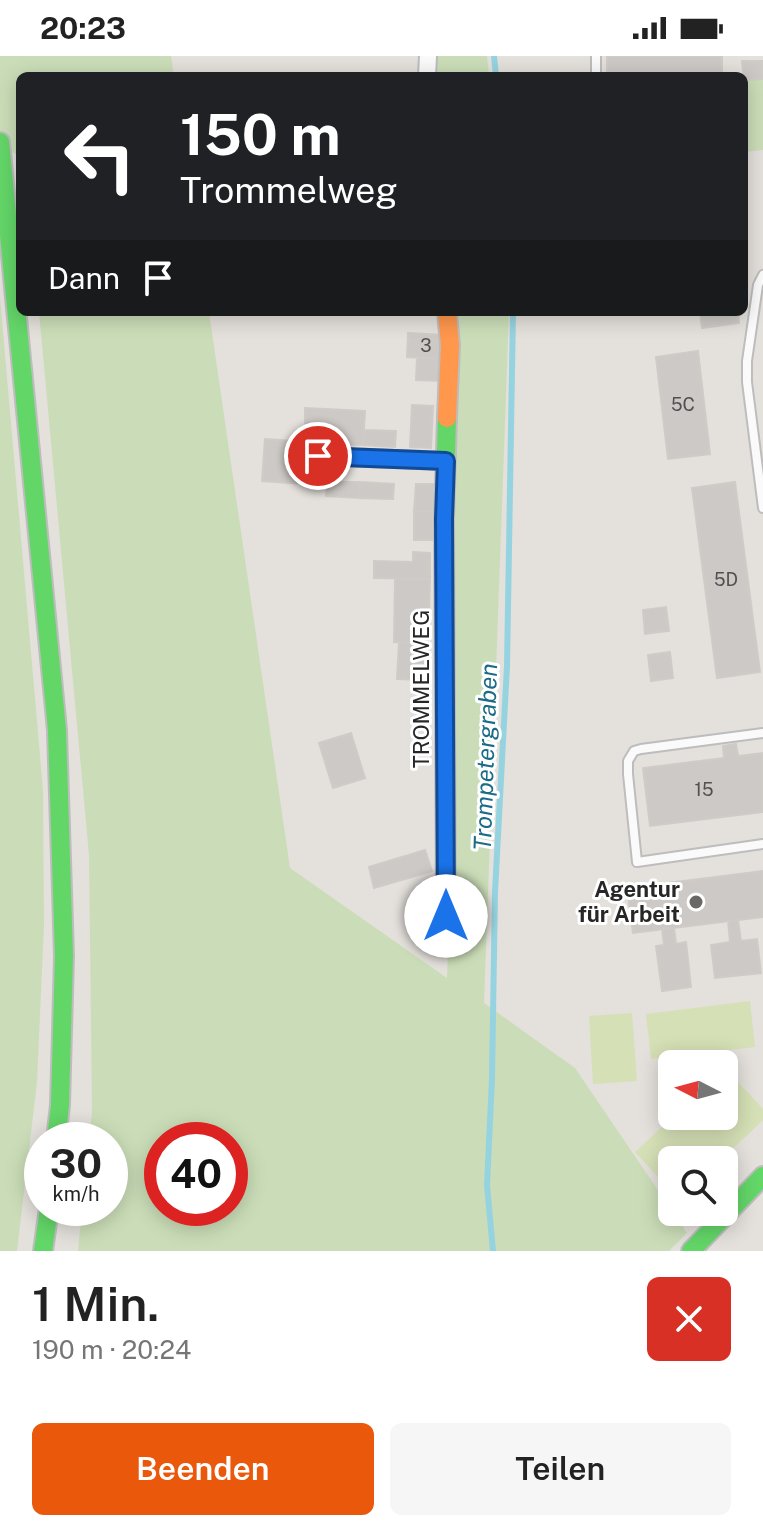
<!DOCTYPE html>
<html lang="de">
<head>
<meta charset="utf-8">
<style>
  :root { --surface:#fff; --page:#f6f6f6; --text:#222; --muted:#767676; --accent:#ea580c }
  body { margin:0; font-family:"Public Sans",sans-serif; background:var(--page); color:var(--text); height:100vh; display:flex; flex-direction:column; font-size:30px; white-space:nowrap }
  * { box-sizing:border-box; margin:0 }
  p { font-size:26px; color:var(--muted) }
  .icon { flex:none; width:44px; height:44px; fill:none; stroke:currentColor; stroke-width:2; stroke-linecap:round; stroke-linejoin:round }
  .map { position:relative; height:1195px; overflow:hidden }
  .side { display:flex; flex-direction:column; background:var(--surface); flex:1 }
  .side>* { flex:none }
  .banner { position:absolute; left:16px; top:16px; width:732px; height:244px; border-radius:12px; box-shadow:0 4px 20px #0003; background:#202124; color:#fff; overflow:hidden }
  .needle { width:52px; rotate:276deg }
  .fabs { position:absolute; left:658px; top:994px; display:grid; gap:16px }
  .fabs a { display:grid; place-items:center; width:80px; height:80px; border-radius:12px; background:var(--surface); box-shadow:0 4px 20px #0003; font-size:40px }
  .speed { position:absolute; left:24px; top:1066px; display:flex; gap:16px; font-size:40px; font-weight:700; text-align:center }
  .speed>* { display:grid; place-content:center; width:104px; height:104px; border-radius:50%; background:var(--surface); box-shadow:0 4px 20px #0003; line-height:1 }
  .speed small { font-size:20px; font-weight:400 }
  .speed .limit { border:12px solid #d22; background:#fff; color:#111 }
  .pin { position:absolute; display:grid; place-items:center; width:68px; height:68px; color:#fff; margin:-34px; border:4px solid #fff; border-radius:50%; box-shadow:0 2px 8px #0007 }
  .me { position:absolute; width:88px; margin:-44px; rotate:0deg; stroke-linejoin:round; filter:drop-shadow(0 0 6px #0008) }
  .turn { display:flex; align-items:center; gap:28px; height:168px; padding:0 32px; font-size:36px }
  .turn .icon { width:104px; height:104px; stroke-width:2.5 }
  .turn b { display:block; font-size:56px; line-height:68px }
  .then { display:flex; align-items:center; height:76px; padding:0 32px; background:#0003; gap:16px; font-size:30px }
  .round { display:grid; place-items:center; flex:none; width:84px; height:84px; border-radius:12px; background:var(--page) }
  .overview { display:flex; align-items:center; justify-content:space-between; height:136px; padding:0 32px }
  h1 { font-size:48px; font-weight:600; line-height:60px }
  .button { display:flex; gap:16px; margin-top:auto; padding:16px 32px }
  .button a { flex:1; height:92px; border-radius:12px; background:var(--accent); color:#fff; font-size:32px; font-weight:600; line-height:92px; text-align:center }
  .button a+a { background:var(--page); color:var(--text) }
  .status { display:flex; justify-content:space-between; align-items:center; height:56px; padding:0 40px; background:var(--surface); direction:ltr }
  .status svg { height:22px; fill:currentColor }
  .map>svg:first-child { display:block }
  .green { fill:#cbddb8; fill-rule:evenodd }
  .pitch { fill:#d5e0b6 }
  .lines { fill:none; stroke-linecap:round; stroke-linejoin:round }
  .stream { stroke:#96d3e0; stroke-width:6 }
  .building { fill:#ccc9c6; stroke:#cfccc8; stroke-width:2 }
  .lane-casing { stroke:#bebdbd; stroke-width:12 }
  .street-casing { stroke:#bebdbd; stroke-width:20 }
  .fast-casing { stroke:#bebdbd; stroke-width:22 }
  .slow-casing { stroke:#bebdbd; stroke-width:22 }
  .lane { stroke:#fbfafa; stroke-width:8 }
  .street { stroke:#fbfafa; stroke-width:16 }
  .fast { stroke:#63d668; stroke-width:18 }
  .slow { stroke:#ff974d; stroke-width:18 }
  .route-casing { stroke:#114b97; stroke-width:20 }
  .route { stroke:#1a73e8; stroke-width:14 }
  .poi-dot { fill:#696866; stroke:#fff; stroke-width:3 }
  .labels { text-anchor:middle; stroke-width:6; stroke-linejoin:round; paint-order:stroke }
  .number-label { font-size:18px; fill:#515050 }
  .street-label { font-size:22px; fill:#272727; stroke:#fff }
  .poi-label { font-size:22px; font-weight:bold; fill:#272727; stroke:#fff; text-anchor:end }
  .water-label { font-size:24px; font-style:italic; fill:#1a6b87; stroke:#fff }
</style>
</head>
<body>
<div class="status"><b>20:23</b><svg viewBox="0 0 49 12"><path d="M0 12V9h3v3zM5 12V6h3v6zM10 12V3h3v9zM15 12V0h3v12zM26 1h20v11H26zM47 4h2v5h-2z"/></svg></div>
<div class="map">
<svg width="763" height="1195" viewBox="0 0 763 1195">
  <rect width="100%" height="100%" fill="#e4e0dc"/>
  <path class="green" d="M0 0H171L174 20H20V100L0 90Z
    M435 0H487L489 20H433Z
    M763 23V94L744 96V24Z
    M0 241 43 734 44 869 37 1026 17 1195H0Z
    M39 256H209L290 812 447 922 449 860 452 256H509L484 947 575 1012 687 1177 669 1195H78L82 1152H110V1084H89L92 1057 89 799ZM162 1084H230V1152H162Z"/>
  <path class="pitch" d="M750 945 755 991 651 1003 646 958Z
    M632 957 637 1025 593 1028 589 960Z
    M725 1012 763 1053V1064L721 1104H672V1136L635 1096 674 1060H724Z"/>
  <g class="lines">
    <path class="stream" d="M494 0 496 20
      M493 1195 487 1129 492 1023 495 836 507 610 513 256"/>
  </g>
  <path class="building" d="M607 0H722V20H607Z
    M742 5H763V23L744 24Z
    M700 256H738L739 267 702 272Z
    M408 277 444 279 443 303 407 301Z
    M698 295 710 398 668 403 656 301Z
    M417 302 443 303V325L416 324Z
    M412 349 433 350 431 392 410 391Z
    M305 352 365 355 363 389 328 388 329 374 305 372Z
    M364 374 396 375 395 391 363 389Z
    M265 383 307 386 304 428 262 425Z
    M327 426H360L359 442 326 440Z
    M360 426 394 428 393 443 359 442Z
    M735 426 760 616 717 622 692 432Z
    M416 428H434L433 456 414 455Z
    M414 455 433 456 432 484H414Z
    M413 496 430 497V523L374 522V505L413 506Z
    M395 523H430L428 588 394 586Z
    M666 551 669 575 645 578 643 554Z
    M399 586 428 588 426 624 397 623Z
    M670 596 673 622 651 625 648 599Z
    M351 677 365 722 333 732 319 687Z
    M736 688 738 700 763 697V756L650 770 643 712 724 702 723 690Z
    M425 794 432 815 374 832 369 811Z
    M763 815V861L633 877 627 832Z
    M738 864 741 885 757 883 761 917 715 922 711 889 730 886 728 865Z
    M674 872 676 888 686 886 691 931 662 935 656 890 664 889 662 873Z"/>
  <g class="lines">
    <g class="lane-casing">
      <path id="lane" d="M596 20V0
        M763 219 758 229 747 305V326L763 452
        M763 677 641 693 634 695 628 705V718L637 806 763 788"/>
    </g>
    <g class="street-casing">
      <path id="street" d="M427 20 428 0
        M318 400 446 405"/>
    </g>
    <g class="fast-casing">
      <path id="fast" d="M0 86 57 674 64 900 60 1049 56 1084
        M446 860 444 463 447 362
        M43 1195 49 1152
        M691 1195 763 1120"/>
    </g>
    <g class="slow-casing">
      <path id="slow" d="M447 256 450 289 447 362"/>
    </g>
    <use href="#lane" class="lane"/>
    <use href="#street" class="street"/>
    <use href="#fast" class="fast"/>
    <use href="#slow" class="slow"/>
  </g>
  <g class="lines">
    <g class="route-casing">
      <path id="route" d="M318 400 446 405 444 463 446 860"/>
    </g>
    <use href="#route" class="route"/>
  </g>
  <circle class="poi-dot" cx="696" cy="846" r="8"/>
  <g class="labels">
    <g class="number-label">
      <text x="426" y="296">3</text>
      <text x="683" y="355">5C</text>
      <text x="726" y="530">5D</text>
      <text x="704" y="740">15</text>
    </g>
    <g class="street-label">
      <text transform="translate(421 633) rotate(-90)" y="8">TROMMELWEG</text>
    </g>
    <g class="poi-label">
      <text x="680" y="841">Agentur<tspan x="680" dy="25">für Arbeit</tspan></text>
    </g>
    <g class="water-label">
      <text transform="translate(486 701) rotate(-88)" y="8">Trompetergraben</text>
    </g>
  </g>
</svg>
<div class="fabs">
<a><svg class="needle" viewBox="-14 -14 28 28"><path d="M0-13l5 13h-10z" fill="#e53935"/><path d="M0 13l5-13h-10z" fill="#767676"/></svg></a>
<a><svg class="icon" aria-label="search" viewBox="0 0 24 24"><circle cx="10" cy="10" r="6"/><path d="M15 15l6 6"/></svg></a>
</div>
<div class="speed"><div>30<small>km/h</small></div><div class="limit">40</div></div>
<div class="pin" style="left:318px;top:400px;background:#d93025"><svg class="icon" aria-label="arrive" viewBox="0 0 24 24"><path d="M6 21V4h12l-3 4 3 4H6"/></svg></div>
<svg class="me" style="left:446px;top:860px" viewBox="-20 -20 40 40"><circle r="19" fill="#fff"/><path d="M0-13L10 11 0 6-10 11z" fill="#1a73e8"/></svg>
<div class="banner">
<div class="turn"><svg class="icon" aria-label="left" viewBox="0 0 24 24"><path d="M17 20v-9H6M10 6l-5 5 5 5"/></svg><div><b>150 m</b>Trommelweg</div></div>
<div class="then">Dann<svg class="icon" aria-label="arrive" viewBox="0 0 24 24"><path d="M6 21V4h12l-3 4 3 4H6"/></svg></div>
</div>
</div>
<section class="side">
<div class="overview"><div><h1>1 Min.</h1><p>190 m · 20:24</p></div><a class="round" style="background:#d93025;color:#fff"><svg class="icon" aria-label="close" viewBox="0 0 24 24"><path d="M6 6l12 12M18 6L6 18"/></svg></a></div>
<div class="button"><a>Beenden</a><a>Teilen</a></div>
</section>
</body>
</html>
